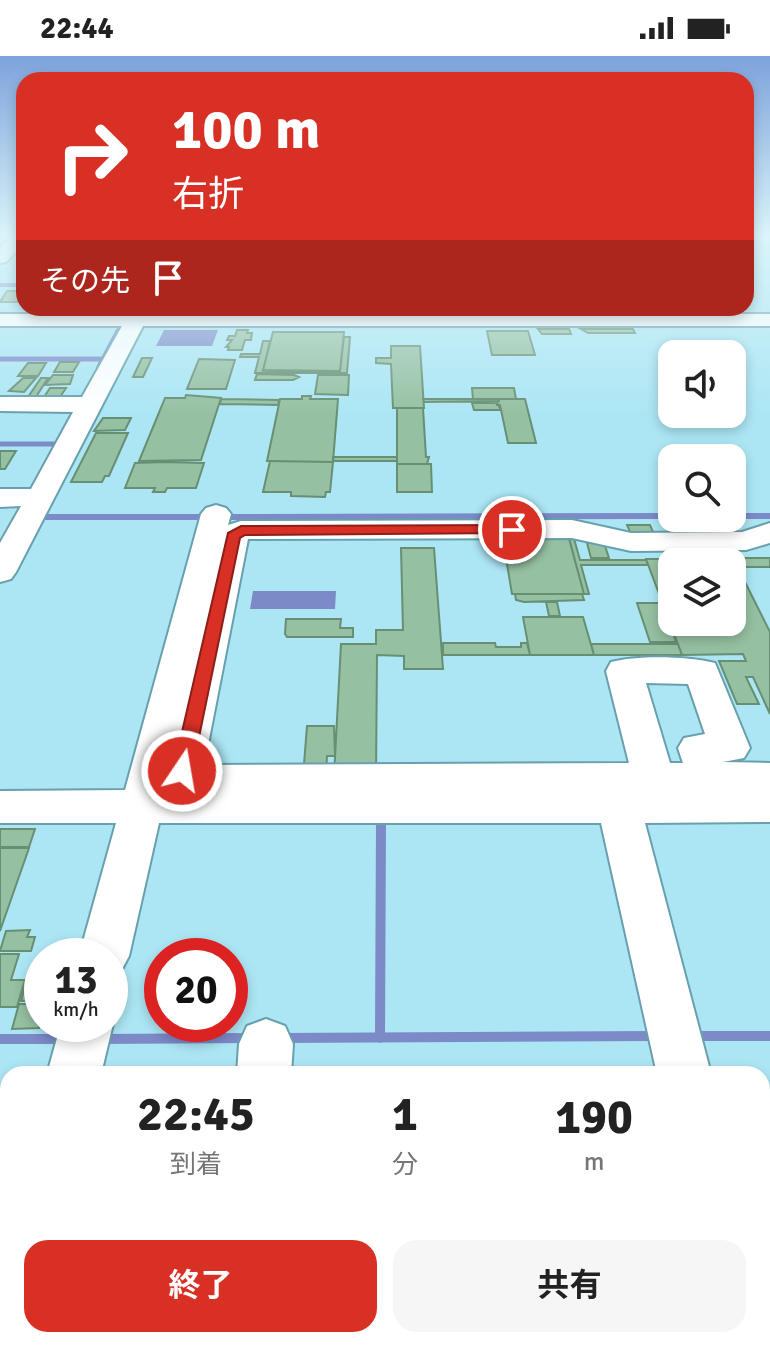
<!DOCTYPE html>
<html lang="ja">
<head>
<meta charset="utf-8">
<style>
  :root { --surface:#fff; --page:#f6f6f6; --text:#222; --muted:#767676; --accent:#d93025 }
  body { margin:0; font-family:Signika,"Noto Sans JP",sans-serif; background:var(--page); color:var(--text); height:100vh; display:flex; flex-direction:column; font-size:30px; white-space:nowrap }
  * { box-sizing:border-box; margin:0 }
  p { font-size:26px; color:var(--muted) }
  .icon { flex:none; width:44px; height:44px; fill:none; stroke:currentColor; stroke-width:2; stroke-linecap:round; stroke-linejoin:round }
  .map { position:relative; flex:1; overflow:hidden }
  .sheet { position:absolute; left:0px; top:1010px; width:770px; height:282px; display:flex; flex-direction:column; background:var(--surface); border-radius:24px 24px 0 0; box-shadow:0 4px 12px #0003 }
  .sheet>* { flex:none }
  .hud { position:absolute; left:16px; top:16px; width:738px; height:244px; border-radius:24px; box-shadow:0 4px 12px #0003; background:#d93025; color:#fff; overflow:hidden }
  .buttons { position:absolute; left:658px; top:284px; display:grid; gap:16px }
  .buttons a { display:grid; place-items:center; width:88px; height:88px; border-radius:16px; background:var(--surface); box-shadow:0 4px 12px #0003; font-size:40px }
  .speed { position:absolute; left:24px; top:882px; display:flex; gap:16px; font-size:40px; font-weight:700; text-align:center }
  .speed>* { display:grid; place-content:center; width:104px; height:104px; border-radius:50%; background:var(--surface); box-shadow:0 4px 12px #0003; line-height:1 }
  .speed small { font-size:20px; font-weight:400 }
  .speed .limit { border:12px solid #d22; background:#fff; color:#111 }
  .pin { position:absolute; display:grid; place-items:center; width:68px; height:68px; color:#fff; margin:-34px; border:4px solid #fff; border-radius:50%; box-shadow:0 2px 8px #0007 }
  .me { position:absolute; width:88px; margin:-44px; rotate:12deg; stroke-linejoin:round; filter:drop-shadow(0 0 6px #0008) }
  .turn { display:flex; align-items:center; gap:28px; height:168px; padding:0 24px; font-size:36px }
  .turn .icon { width:104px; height:104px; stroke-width:2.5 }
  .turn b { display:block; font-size:56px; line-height:68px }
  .then { display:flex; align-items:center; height:76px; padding:0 24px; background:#0003; gap:16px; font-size:30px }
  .eta { display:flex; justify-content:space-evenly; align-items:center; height:136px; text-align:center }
  .eta b { font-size:48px; font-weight:700; line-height:56px }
  .cta { display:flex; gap:16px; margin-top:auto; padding:16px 24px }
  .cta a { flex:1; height:92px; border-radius:24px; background:var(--accent); color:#fff; font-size:32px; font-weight:700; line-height:92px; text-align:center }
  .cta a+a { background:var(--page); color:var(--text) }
  .status { display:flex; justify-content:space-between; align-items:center; height:56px; padding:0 40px; background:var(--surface); direction:ltr }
  .status svg { height:22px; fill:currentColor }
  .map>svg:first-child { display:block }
  .water { fill:#7c8ac8 }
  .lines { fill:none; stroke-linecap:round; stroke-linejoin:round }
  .stream-far3 { stroke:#7c8ac8; stroke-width:4 }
  .stream-far2 { stroke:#7c8ac8; stroke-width:5 }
  .stream-far1 { stroke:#7c8ac8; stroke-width:6 }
  .stream { stroke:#7c8ac8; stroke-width:10 }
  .building { fill:#96c0a2; stroke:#678f73; stroke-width:2; fill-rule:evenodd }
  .minor-casing { stroke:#68a0ad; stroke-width:4 }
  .minor { fill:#fff; fill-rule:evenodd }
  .route { fill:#d93025; stroke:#8d1f18; stroke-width:2 }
</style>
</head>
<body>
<div class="status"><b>22:44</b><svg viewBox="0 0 49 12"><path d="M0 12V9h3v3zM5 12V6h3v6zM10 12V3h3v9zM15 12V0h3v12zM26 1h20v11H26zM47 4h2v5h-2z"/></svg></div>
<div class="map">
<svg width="770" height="1291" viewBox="0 0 770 1291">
  <rect width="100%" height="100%" fill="#ace6f4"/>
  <path class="water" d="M164 274H218L212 290H156Z
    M253 535H336L335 553H250Z"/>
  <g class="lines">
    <path class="stream-far3" d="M0 229H24
      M117 277 121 270"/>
    <path class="stream-far2" d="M0 303H103
      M99 311 118 275
      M0 388H56"/>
    <path class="stream-far1" d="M43 456 40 461H207
      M732 460H770
      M223 461 672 460"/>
    <path class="stream" d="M692 980H770
      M280 982 654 980
      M380 982 381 764
      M0 983H66
      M100 983 250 982"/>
  </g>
  <path class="building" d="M7 235H24V237L17 246H0Z
    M538 273H569L571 278H542Z
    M581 273H633L635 277H588Z
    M237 274H248L247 277H252L251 284H245L242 294H228L229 291H226L232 284H227L229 280H235Z
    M487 275H528L535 299H492Z
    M273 276H344L340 315 263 314Z
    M344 281H350L347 317H255L259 301H240L241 298H260L263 285H270L263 315H340Z
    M391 290H420L424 352H393L391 308 376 307V302H391Z
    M142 302H152L143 321H133Z
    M199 303 235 304 226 333H187Z
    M60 306H79L73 316H54Z
    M28 307H46L38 320H18Z
    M257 318 294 319 299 321 293 324H255Z
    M53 319H73L70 328 45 329Z
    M318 319H349L348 339 315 338Z
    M23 322H36L24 336 9 335Z
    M41 322H48L34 344H26Z
    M50 332H66L58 344H42Z
    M472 332H514L516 343H473Z
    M186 339 221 342 201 404 139 405 165 342H185Z
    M302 340H311L310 343H338L333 406 267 405 280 343H302Z
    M221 343 279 344 278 349 220 348Z
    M423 343H499V345L424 346Z
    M499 343H525L536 387H508L500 349H497Z
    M472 347H497L501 354H474Z
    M397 352H423L426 401H429L427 408H397Z
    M103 362H131L125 374 94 375Z
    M96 377H128L109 420H105L102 426H71Z
    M0 395H16L5 413H0Z
    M333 401H397V405H333Z
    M270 405 333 406 330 436H326L325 441 291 440V436H263Z
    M165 406 204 407 196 432H167L165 436H153L155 432H125L135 407Z
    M397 408H431L432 436H397Z
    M627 469H650L654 478H631Z
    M502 478H568L584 538H512Z
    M568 479H573L580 504H646L648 509H581L589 538H584Z
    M587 487H604L609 502H591Z
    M401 492H434L443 613H404V600L377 599 376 721 334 720 341 588H376V574H403Z
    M695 492H728L770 576V658L753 621H746L759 648H737L719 605H746L743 598 682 599 646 503H700ZM672 506H732V566H728L732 574H708L705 566H672Z
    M734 502H770V511H738Z
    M515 538H582L584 544 524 546 516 544Z
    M546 546H557L560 560H549Z
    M637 547H662L676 586H650Z
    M523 561H583L594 599H530Z
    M286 563H341L340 572H353V581H287L285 578Z
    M443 587H495L496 591H521V587H527L530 599H443Z
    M591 588H678L682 599H594Z
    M307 670H334L335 700H327L326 721H303Z
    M0 773H35L29 791H0Z
    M0 792H29L0 875Z
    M30 874 27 881H35L31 895H0L6 875Z
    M0 898H19L11 924H25L17 951H0Z
    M28 921H42V944L21 945Z
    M19 948H42L39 972 12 973Z"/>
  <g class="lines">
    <g class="minor-casing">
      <path id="minor" d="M13 178H24V187L6 206 0 207V192Z
        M132 252H152L149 258H770V270H143L16 516 11 523 0 526V487L21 450 0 451V433H31L73 356 0 355V341H82L122 270H0V258H129Z
        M216 449 226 452 231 458 228 469 241 465 572 464 631 477 742 476 770 467V487L746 494 631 495 572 482 248 483 204 709 629 707 606 615 611 606C637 599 688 600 715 607L750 692 744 702 723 706 770 707V766L645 767 711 1018H657L601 767H159L129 900 121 915 110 920V900H79L116 767H0V735L125 734 201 458 206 452ZM646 627 688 628 705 678 684 682 678 692 683 707H670ZM169 727 180 734H167Z
        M110 961 113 968 101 1018H47L61 968H110Z
        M266 963 285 970 293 988 291 1018H237L239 988 247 970Z
        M8 1240V1284H38L36 1291H0V1243Z
        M762 1257 770 1260V1291H717L715 1284H762Z
        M206 1284H272L271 1291H205Z"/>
    </g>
    <use href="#minor" class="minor"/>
  </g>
  <linearGradient id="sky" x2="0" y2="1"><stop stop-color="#7da3db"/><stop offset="0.5" stop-color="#daf4fa"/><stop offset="1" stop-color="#daf4fa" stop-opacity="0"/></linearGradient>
  <rect width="770" height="359" fill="url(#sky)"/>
  <path class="route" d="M512 469 517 471V477L245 479 240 482 192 715 189 721H175L173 715 228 477 241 470Z"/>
</svg>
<div class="buttons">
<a><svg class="icon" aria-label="sound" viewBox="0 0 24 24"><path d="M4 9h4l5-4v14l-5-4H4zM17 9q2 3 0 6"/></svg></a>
<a><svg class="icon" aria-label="search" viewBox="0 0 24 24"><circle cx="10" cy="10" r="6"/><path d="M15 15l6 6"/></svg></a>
<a><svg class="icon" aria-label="layers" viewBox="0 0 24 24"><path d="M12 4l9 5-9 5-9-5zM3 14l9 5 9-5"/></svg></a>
</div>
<div class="speed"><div>13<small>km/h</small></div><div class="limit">20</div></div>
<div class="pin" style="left:512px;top:474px;background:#d93025"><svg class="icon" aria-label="arrive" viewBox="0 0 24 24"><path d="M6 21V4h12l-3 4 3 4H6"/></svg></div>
<svg class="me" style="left:182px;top:715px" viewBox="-20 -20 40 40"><circle r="17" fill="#d93025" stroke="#fff" stroke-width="3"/><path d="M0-11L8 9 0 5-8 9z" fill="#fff"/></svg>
<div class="hud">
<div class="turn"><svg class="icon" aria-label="right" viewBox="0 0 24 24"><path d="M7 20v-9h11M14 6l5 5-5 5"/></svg><div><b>100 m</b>右折</div></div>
<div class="then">その先<svg class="icon" aria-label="arrive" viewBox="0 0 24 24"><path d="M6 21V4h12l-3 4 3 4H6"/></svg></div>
</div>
<section class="sheet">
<div class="eta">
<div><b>22:45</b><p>到着</p></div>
<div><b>1</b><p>分</p></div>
<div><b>190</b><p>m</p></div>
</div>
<div class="cta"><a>終了</a><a>共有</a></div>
</section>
</div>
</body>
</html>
